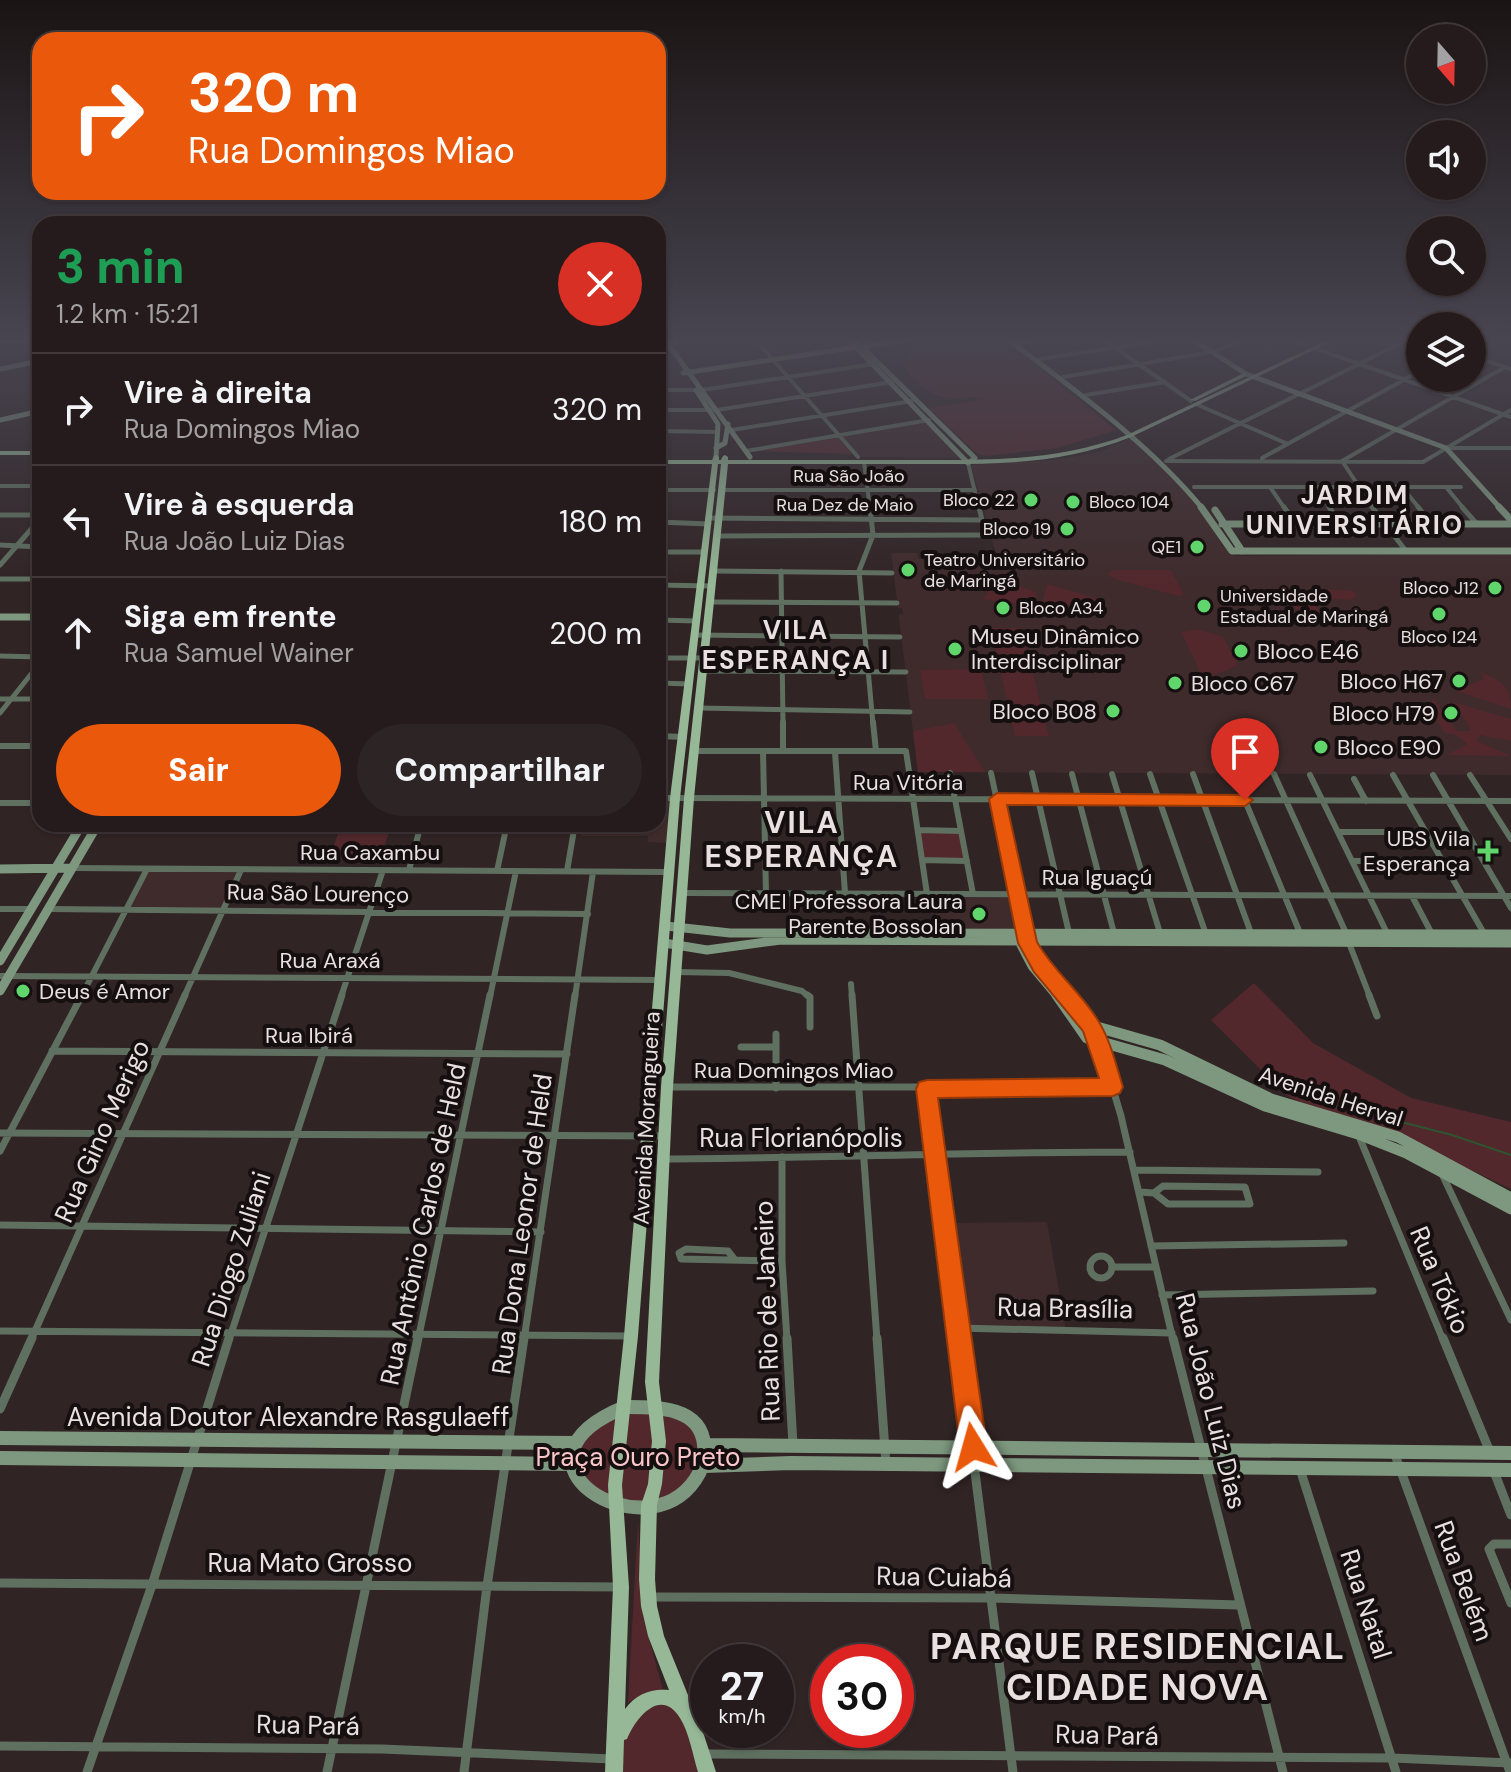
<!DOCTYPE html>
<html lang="pt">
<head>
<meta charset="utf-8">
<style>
  :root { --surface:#251b1c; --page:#2d2425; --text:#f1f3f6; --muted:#a3a1a3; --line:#42393b; --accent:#ea580c }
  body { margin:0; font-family:"DM Sans",sans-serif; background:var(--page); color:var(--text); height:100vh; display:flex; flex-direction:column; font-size:30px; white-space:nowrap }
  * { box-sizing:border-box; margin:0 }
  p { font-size:26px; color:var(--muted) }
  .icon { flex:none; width:44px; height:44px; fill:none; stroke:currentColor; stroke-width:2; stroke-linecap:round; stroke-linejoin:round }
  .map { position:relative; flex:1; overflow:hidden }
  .panel { position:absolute; left:32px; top:216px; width:634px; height:616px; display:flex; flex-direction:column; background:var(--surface); border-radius:24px; box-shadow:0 2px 6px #0004,0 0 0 2px var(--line) }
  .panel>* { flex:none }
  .banner { position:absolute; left:32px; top:32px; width:634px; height:168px; border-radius:24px; box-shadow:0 2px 6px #0004,0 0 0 2px var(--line); background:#ea580c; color:#fff; overflow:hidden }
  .needle { width:52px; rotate:160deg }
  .buttons { position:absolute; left:1406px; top:24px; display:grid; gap:16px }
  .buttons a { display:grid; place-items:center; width:80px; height:80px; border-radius:50%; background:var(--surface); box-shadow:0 2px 6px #0004,0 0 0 2px var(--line); font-size:40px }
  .speed { position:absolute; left:690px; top:1644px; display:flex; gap:16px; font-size:40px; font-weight:700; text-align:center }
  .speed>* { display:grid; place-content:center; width:104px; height:104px; border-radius:50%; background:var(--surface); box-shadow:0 2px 6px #0004,0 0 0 2px var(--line); line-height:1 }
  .speed small { font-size:20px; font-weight:400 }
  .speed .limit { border:12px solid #d22; background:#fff; color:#111 }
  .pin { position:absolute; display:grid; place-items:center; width:68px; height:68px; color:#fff; margin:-82px -34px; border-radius:50% 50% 50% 0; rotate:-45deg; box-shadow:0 0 8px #0007 }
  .pin .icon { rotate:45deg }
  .me { position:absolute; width:88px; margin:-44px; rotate:352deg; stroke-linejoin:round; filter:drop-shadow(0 0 6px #0008) }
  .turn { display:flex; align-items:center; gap:28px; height:168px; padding:0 24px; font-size:36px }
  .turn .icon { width:104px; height:104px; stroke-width:2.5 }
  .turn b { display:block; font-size:56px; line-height:68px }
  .round { display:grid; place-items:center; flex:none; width:84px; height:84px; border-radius:42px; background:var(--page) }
  .summary { display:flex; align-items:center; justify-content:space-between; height:136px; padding:0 24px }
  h1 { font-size:48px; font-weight:800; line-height:60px; color:#1e9e55 }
  .action { display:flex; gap:16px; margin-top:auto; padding:16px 24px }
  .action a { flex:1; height:92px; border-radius:48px; background:var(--accent); color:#fff; font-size:32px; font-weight:800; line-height:92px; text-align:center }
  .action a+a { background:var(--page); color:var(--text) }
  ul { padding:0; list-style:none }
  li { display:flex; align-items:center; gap:24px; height:112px; padding:0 24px; border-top:2px solid var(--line) }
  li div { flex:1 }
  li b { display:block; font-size:30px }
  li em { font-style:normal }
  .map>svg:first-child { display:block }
  .built { fill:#3f2b2c }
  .green { fill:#52282c }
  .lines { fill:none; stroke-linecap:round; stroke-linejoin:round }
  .stream { stroke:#2f5431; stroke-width:2 }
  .street-far4 { stroke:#5f7060; stroke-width:4 }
  .street-far3 { stroke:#5f7060; stroke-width:5 }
  .street-far2 { stroke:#5f7060; stroke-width:6 }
  .street-far1 { stroke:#5f7060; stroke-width:7 }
  .street { stroke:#5f7060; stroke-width:9 }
  .secondary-far4 { stroke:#7e987f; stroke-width:5 }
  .secondary-far3 { stroke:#7e987f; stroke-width:7 }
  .secondary-far2 { stroke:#7e987f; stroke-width:9 }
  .secondary-far1 { stroke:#7e987f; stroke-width:11 }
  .secondary { stroke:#7e987f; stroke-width:14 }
  .primary { fill:#96b896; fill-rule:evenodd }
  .rail { stroke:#beb5b5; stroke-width:2; stroke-dasharray:2 5; stroke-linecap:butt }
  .route { fill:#ea580c; stroke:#983908; stroke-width:2 }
  .poi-dot { fill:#5fd56b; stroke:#150f0f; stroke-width:3 }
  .labels { text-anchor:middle; stroke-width:8; stroke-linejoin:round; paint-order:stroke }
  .far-street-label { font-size:18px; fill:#e9e0e0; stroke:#150f0f }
  .far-poi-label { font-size:18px; fill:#e9e0e0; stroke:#150f0f; text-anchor:end }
  .poi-label { font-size:22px; fill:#e9e0e0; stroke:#150f0f; text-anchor:start }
  .street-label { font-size:22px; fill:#e9e0e0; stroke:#150f0f }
  .far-district-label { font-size:26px; font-weight:bold; letter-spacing:2px; fill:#e9e0e0; stroke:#150f0f }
  .near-street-label { font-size:26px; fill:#e9e0e0; stroke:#150f0f }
  .near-park-label { font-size:26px; fill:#fbc6c9; stroke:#150f0f }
  .district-label { font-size:30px; font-weight:bold; letter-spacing:2px; fill:#e9e0e0; stroke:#150f0f }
  .near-district-label { font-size:36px; font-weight:bold; letter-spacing:2px; fill:#e9e0e0; stroke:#150f0f }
</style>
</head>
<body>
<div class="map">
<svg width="1511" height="1772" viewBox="0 0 1511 1772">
  <rect width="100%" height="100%" fill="#312425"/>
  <path class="built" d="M929 420 966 458 858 457 839 436Z
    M1130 439 1172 474 1217 524 1234 556 1511 554V775L918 772 899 618V615L903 614 902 608H898L891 553H917L919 559 969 561 997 558 971 465 1055 460 1099 452Z
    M658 801H671L667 843 648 842V836H581L583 824H658Z
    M147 869 241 870 225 910 126 911Z
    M933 894H1017L1025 933H939Z
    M1047 1222 1066 1331 957 1328 944 1223Z"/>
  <path class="green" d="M940 344 995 346 1024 356 1116 430 1058 448 985 456 976 453 929 408 986 399C973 394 961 400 948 398 930 396 910 380 903 364 913 346 922 349 940 344Z
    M838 438 852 454 755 451Z
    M1113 570H1171L1184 594 1178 596 1115 579 1107 574Z
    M997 579 1036 592V607L983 599Z
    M1047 584 1099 599 1098 605 1041 606Z
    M1318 589 1354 591 1357 596 1349 600 1317 597 1316 606 1322 615 1293 609 1301 597Z
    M991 628H1021L1049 736H1015Z
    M1198 629 1223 637 1238 665 1204 680 1181 632Z
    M981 669 988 699H925L920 670Z
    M1481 672C1502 682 1511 685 1511 709L1457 691 1483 679Z
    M1433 698 1457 731H1470V728L1453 702 1511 719V741L1480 735 1477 741 1511 756 1447 755 1467 744 1456 735 1445 733 1428 707Z
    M954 723 985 772H918L913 731Z
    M918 830 961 831 967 861 922 860Z
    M389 833 380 858 329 859 338 834Z
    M1254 983 1313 1043 1411 1098 1511 1122V1189L1397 1135 1322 1113 1286 1095 1211 1020Z
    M668 1410 702 1435 692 1485 649 1505 590 1494 573 1454 601 1415Z
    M638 1521 643 1617 663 1690 645 1693 628 1703Z
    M668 1697 685 1724 699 1772H620L625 1722Z"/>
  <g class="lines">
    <path class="stream" d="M1311 1099 1452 1135 1511 1155"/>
    <path class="street-far4" d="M753 337 858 457
      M1100 337 1191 401
      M1283 337 1307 345
      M1019 343 1059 337
      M1314 348 1511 417
      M1472 356 1511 369
      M1040 359 1184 337
      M1063 377 1212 352 1250 337
      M658 390H702L874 364
      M1086 395 1165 382
      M1198 405 1288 444
      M658 410H717L892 382
      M732 430 912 401
      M658 431 718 432
      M1449 448H1511
      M746 451 929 420
      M1262 458 1420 371
      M1169 459 1413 337
      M1166 461 1423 462 1511 410
      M864 462 870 509
      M968 463 979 509
      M0 486H40
      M1194 487H1461
      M1270 487 1285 509
      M1316 487 1331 509
      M1402 487 1420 509
      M1446 487 1464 509
      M658 490H714
      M722 490H975
      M1374 509 1342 461 1505 367"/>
    <path class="street-far3" d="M870 507 873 535 859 571 873 724
      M1284 507 1296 524
      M1329 507 1341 524
      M1372 507 1406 551
      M1418 507 1432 524
      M1462 507 1477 524
      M0 515H40
      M709 518 982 520 979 507
      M658 522 709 524
      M717 536 983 535
      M0 545 40 547
      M658 552H704
      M0 565 40 519
      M712 571 892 573
      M781 571 783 724
      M0 579H40
      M658 585 711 586
      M709 602 897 603
      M658 620 697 621
      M694 635 900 637
      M0 656 40 657
      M658 658H703
      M702 671 906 672
      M658 683 689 684
      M0 699H40
      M699 708 910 712
      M0 713 40 663"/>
    <path class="street-far2" d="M783 722V751
      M873 722 876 751
      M658 736 684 737
      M0 746H40
      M695 751H906L927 894
      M763 751 766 894
      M835 752 845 893
      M950 773 973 894
      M991 773 1025 933
      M1032 773 1069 933
      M1072 774 1114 933
      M1112 774 1160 933
      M1150 774 1207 937
      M1193 774 1251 933
      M1234 774 1300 933
      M1274 774 1346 933
      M1310 775 1387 933
      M1393 775 1485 935
      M1433 775 1511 908
      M1470 775 1511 839
      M1354 779 1366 801
      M658 798 1511 801
      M0 803H40
      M918 830 961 831
      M1338 832H1426
      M922 860 967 861
      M1352 861H1443
      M72 868 668 872
      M409 870 421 824
      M497 871 507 824
      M567 871 575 824
      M683 893 1511 896
      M1412 896 1432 934
      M0 909H31
      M48 909 588 914
      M1349 943 1370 997
      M676 972 729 973 802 991 809 997
      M0 976 661 980
      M851 984 852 997
      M81 997 147 869
      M184 997 241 870
      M341 997 383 870
      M490 997 516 871
      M575 997 593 872"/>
    <path class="street-far1" d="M807 995 810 997V1027
      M852 995 877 1340
      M1369 995 1377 1016
      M776 1034V1088
      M1099 1042 1121 1116 1173 1340
      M741 1047H775
      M52 1051 567 1054
      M667 1087H1113
      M927 1089 959 1340
      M0 1133 664 1136
      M1358 1134 1443 1340
      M0 1151 82 995
      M782 1157V1261L787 1340
      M664 1159C820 1158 975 1152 1130 1152
      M1134 1170 1318 1172
      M1442 1174 1511 1320
      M1163 1186 1245 1187 1250 1204H1168L1154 1193Z
      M1140 1192 1154 1193
      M0 1225 541 1232
      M1151 1246 1344 1243
      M1090 1267a11 11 0 1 1 22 0a11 11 0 1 1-22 0Z
      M735 1260 728 1251 686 1249 679 1253 681 1259 782 1261
      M1112 1267H1156
      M1162 1295 1373 1291
      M957 1328 1172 1333
      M0 1331 628 1336
      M31 1340 185 995
      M229 1340 342 995
      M418 1340 490 995
      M524 1340 575 995"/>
    <path class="street" d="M787 1338 793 1445
      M877 1338 886 1464
      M958 1338 1013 1772
      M1173 1338 1283 1772
      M1443 1338 1490 1452
      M0 1409 32 1338
      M1394 1452 1510 1772
      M1300 1469 1396 1772
      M1493 1469 1511 1515
      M1511 1544H1494L1489 1549 1511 1603
      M0 1583 621 1587
      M651 1597 992 1598 1239 1605
      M0 1746 382 1749 612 1759
      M703 1754 1392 1758 1511 1763
      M87 1772 152 1585 229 1338
      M327 1772 418 1338
      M464 1772 487 1586 524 1338"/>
    <path class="secondary-far4" d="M663 337 750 457
      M846 337 968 463 975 458 852 337
      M1005 337C1074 390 1147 441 1203 509
      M1189 337 1246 374 1446 448 1501 509
      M0 340H40
      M658 347 691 337
      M0 369 40 361
      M683 373 925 337
      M696 390 718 424 716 457
      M0 420 40 411
      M716 448 725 443 728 424"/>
    <path class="secondary-far3" d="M1201 507 1232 551H1511
      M1499 507 1511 520
      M1215 510 1242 551
      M1222 524H1511
      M0 617H40"/>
    <path class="secondary-far2" d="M0 869 72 868
      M666 926 730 933 1511 934
      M1018 939 1032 966 1058 997
      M1027 940 1041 966 1066 997
      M664 943 707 950 781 940 1511 943
      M0 961 82 824
      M0 991 98 824"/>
    <path class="secondary-far1" d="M1057 995 1087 1038 1165 1060 1265 1106 1358 1134 1406 1153 1511 1209
      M1065 995 1090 1025 1160 1045 1271 1099 1398 1137 1511 1198"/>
    <path class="secondary" d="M625 1407C655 1407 701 1406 704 1445 706 1458 702 1470 695 1480 644 1554 492 1461 625 1407Z
      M0 1438 576 1443
      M705 1445 1511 1453
      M0 1458 572 1464
      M704 1466 791 1463 1511 1470"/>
    <path class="primary" d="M1334 337H1341L1131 437C1055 467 986 464 906 464 847 464 787 464 728 464L694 798 673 1087 659 1382 666 1441 662 1484 657 1505 655 1579 657 1606 664 1636 703 1732 716 1772H698C693 1756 689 1732 680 1718 661 1687 636 1717 627 1739L624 1740 623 1772H605L613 1587 608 1485 624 1336 670 798 712 464H658V460H712L714 456 716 455 719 457V460H721L723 456 725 455 728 457V460C789 460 850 460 911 460 986 460 1055 462 1127 435ZM718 464H721L684 798 661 1087 645 1382 652 1441 648 1484 641 1505 639 1579 641 1606 648 1636 669 1690C651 1688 636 1694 625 1709L629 1587 622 1485 638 1336 680 798Z
      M1244 373 1247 375 1246 376 1195 401 1190 400Z
      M0 451H40V455H0Z"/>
    <path class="rail" d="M0 338H40"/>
  </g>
  <linearGradient id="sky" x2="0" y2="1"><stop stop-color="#1b1414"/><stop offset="0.58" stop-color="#484551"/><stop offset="1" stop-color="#484551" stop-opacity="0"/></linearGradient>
  <rect width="1511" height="585" fill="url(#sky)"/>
  <path class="route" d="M997 793 1245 795 1253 800 1245 806 1007 805 1037 942C1054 972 1082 993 1099 1022 1111 1042 1116 1065 1123 1087L1120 1093 1113 1096 938 1098 987 1447 983 1457 973 1461 964 1457 960 1447 916 1089 919 1082 927 1080 1099 1078 1083 1031 1034 972 1018 943 989 799Z"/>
  <g class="poi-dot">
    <circle cx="1031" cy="500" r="8"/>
    <circle cx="1073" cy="502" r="8"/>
    <circle cx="1067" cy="529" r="8"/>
    <circle cx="1197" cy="547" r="8"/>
    <circle cx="908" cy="570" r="8"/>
    <circle cx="1495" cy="588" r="8"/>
    <circle cx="1204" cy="606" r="8"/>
    <circle cx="1003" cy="608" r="8"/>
    <circle cx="1439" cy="614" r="8"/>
    <circle cx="955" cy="649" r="8"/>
    <circle cx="1241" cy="651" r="8"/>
    <circle cx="1459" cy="681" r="8"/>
    <circle cx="1175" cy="683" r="8"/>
    <circle cx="1113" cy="711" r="8"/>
    <circle cx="1451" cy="713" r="8"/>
    <circle cx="1321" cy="747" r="8"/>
    <path d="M1484 839h8v8h8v8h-8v8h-8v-8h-8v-8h8z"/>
    <circle cx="979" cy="914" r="8"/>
    <circle cx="23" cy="991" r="8"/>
  </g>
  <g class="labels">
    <g class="far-street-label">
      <text x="849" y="482">Rua São João</text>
      <text x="845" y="511">Rua Dez de Maio</text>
    </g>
    <g class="far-poi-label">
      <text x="1015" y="506">Bloco 22</text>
      <text x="1089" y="508" text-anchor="start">Bloco 104</text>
      <text x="1051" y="535">Bloco 19</text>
      <text x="1181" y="553">QE1</text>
      <text x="924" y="566" text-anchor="start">Teatro Universitário<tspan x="924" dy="21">de Maringá</tspan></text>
      <text x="1479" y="594">Bloco J12</text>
      <text x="1220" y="602" text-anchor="start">Universidade<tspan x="1220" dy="21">Estadual de Maringá</tspan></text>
      <text x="1019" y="614" text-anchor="start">Bloco A34</text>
      <text x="1439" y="643" text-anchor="middle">Bloco I24</text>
    </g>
    <g class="poi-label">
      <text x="971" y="644">Museu Dinâmico<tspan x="971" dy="25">Interdisciplinar</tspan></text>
      <text x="1257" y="659">Bloco E46</text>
      <text x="1443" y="689" text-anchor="end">Bloco H67</text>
      <text x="1191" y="691">Bloco C67</text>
      <text x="1097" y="719" text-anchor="end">Bloco B08</text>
      <text x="1435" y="721" text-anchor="end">Bloco H79</text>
      <text x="1337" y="755">Bloco E90</text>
      <text x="1470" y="846" text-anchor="end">UBS Vila<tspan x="1470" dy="25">Esperança</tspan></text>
      <text x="963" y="909" text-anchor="end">CMEI Professora Laura<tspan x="963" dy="25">Parente Bossolan</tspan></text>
      <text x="39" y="999">Deus é Amor</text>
    </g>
    <g class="street-label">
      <text x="908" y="790">Rua Vitória</text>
      <text x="370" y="860">Rua Caxambu</text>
      <text x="1097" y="885">Rua Iguaçú</text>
      <text transform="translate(318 893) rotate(1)" y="8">Rua São Lourenço</text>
      <text x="330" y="968">Rua Araxá</text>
      <text x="309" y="1043">Rua Ibirá</text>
      <text x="794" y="1078">Rua Domingos Miao</text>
      <text transform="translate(1331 1096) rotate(18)" y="8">Avenida Herval</text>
      <text transform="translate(646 1118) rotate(-87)" y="8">Avenida Morangueira</text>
    </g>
    <g class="far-district-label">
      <text x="1355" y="504">JARDIM<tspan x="1355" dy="30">UNIVERSITÁRIO</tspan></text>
      <text x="796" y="639">VILA<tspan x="796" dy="30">ESPERANÇA I</tspan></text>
    </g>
    <g class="near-street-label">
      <text transform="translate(102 1131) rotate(-66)" y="9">Rua Gino Merigo</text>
      <text x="801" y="1147">Rua Florianópolis</text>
      <text transform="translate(423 1224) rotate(-78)" y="9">Rua Antônio Carlos de Held</text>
      <text transform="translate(522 1224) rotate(-82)" y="9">Rua Dona Leonor de Held</text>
      <text transform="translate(231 1269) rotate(-72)" y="9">Rua Diogo Zuliani</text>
      <text transform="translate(1440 1280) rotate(67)" y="9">Rua Tókio</text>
      <text transform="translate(1065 1308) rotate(1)" y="9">Rua Brasília</text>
      <text transform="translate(767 1311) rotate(-92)" y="9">Rua Rio de Janeiro</text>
      <text transform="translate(1211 1401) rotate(76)" y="9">Rua João Luiz Dias</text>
      <text x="288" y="1426">Avenida Doutor Alexandre Rasgulaeff</text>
      <text x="310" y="1572">Rua Mato Grosso</text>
      <text transform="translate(944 1577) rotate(1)" y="9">Rua Cuiabá</text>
      <text transform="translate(1464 1581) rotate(70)" y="9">Rua Belém</text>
      <text transform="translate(1366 1604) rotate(72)" y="9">Rua Natal</text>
      <text transform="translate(308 1725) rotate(1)" y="9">Rua Pará</text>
      <text transform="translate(1107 1735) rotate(1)" y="9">Rua Pará</text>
    </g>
    <g class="near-park-label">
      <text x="638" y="1466">Praça Ouro Preto</text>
    </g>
    <g class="district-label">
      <text x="802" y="833">VILA<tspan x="802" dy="34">ESPERANÇA</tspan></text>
    </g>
    <g class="near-district-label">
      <text x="1138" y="1659">PARQUE RESIDENCIAL<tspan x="1138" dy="41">CIDADE NOVA</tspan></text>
    </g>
  </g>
</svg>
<div class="buttons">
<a><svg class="needle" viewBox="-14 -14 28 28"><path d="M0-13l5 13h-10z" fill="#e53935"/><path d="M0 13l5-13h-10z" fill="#a3a1a3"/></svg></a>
<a><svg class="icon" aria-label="sound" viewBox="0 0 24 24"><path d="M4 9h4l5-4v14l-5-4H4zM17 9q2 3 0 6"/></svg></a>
<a><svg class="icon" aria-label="search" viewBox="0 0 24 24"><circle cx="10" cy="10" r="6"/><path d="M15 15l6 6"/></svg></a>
<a><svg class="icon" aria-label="layers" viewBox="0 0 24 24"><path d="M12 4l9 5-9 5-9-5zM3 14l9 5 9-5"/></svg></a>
</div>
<div class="speed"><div>27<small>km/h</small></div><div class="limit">30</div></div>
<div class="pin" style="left:1245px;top:800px;background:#d93025"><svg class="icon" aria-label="arrive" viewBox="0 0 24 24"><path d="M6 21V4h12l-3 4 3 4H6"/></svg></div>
<svg class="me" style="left:973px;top:1447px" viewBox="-20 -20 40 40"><path d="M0-17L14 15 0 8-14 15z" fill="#ea580c" stroke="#fff" stroke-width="4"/></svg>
<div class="banner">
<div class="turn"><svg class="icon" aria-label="right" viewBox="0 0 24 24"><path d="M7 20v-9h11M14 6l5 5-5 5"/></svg><div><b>320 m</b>Rua Domingos Miao</div></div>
</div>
<section class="panel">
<div class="summary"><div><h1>3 min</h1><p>1.2 km · 15:21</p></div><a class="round" style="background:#d93025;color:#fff"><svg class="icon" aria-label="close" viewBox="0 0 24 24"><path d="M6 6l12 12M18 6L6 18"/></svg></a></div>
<ul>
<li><svg class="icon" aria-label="right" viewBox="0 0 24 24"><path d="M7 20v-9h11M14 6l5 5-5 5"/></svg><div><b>Vire à direita</b><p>Rua Domingos Miao</p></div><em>320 m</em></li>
<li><svg class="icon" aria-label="left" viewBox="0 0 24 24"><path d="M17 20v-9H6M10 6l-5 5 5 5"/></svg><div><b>Vire à esquerda</b><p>Rua João Luiz Dias</p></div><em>180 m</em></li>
<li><svg class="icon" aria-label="ahead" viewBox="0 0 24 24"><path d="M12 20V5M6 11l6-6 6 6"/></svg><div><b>Siga em frente</b><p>Rua Samuel Wainer</p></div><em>200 m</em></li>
</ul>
<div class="action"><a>Sair</a><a>Compartilhar</a></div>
</section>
</div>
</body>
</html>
